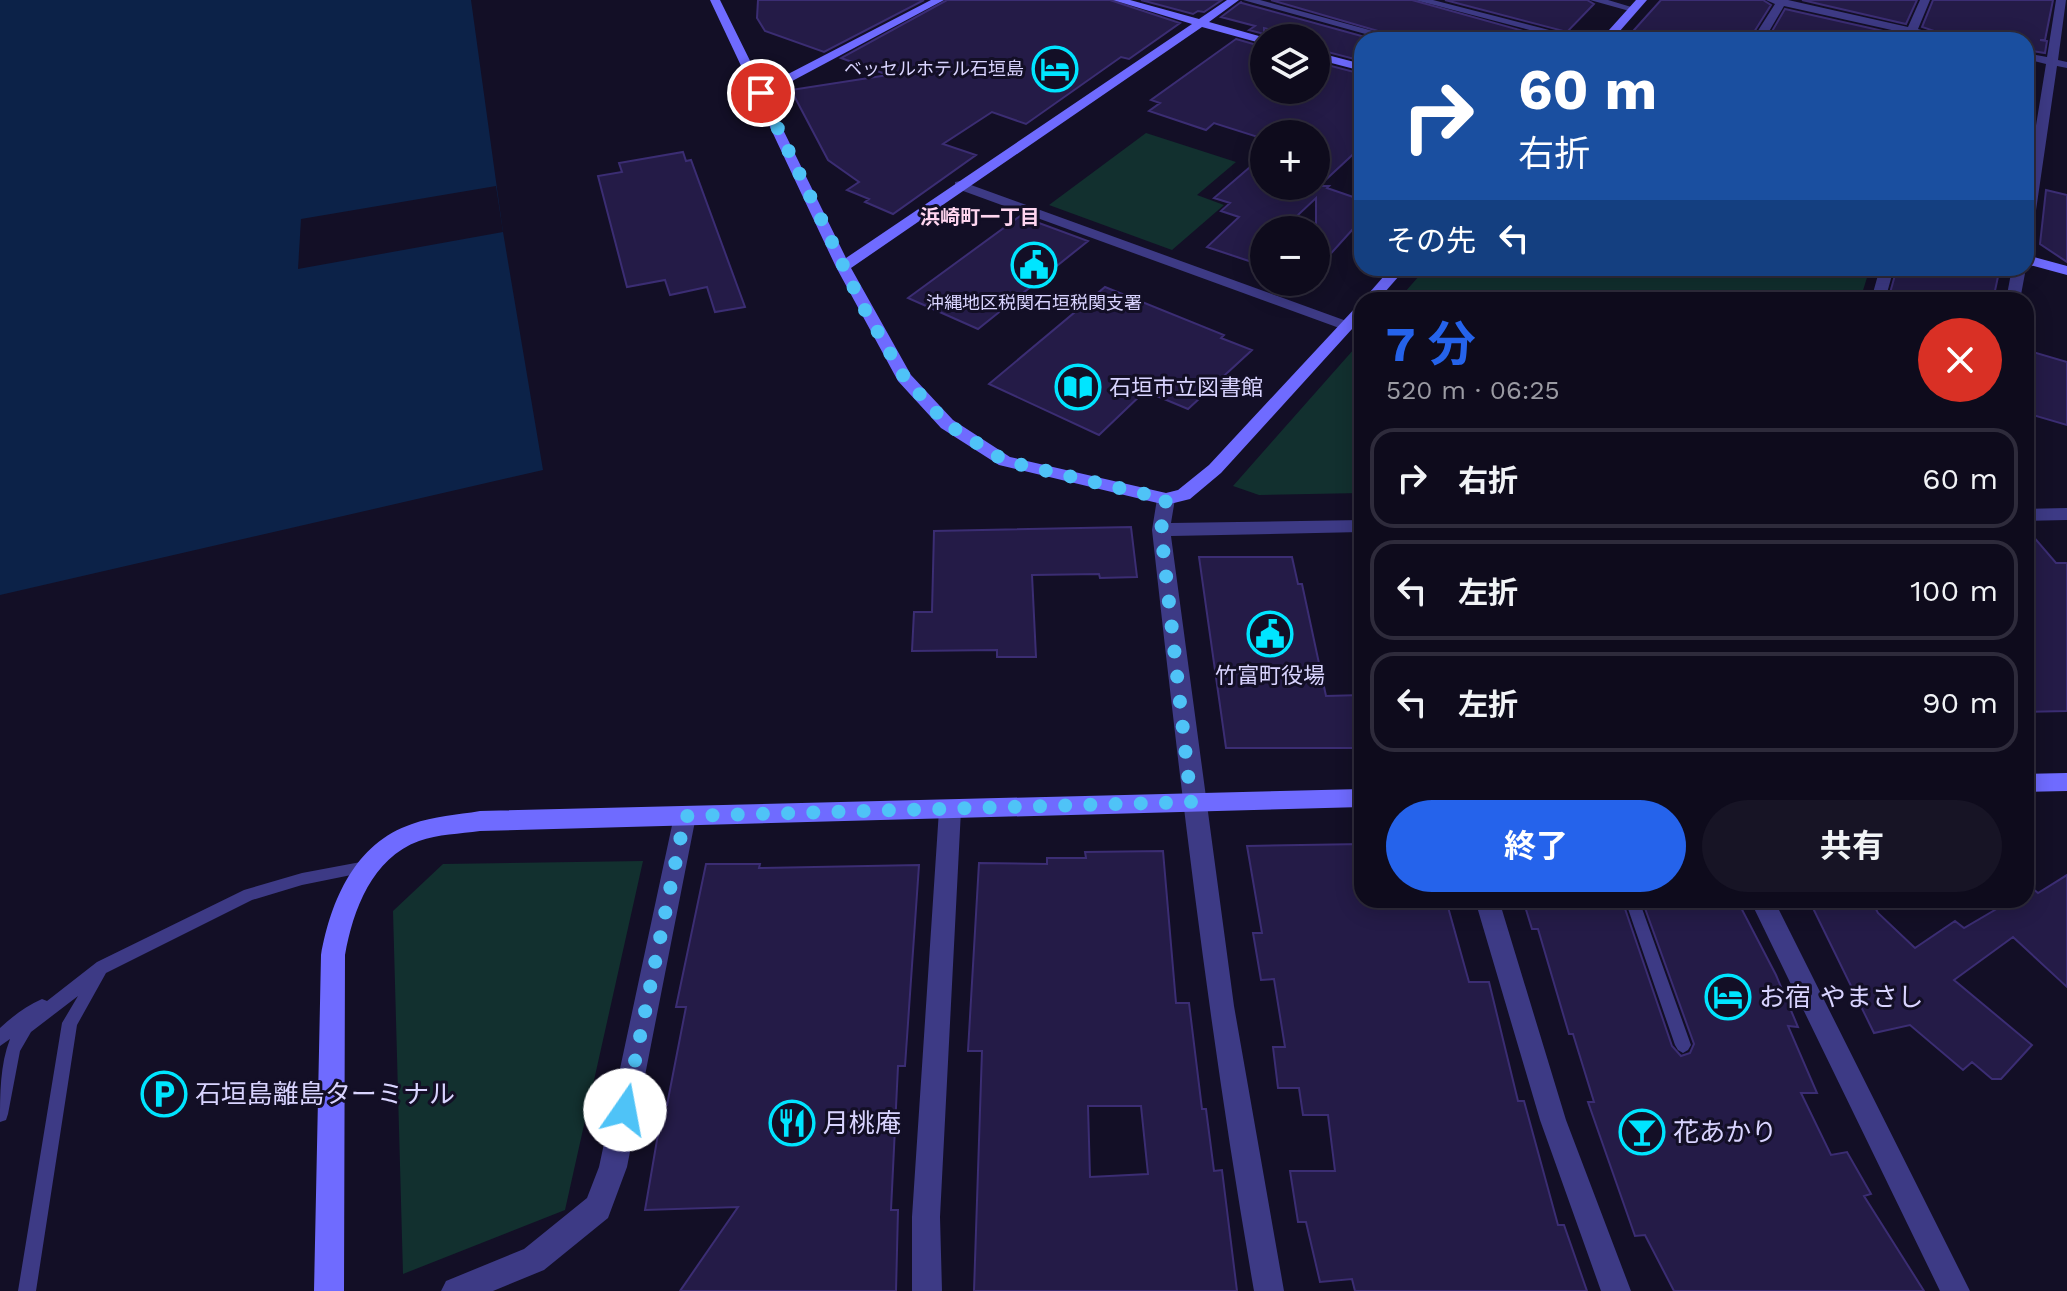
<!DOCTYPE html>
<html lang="ja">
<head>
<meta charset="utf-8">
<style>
  :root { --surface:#0e0b1c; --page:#171425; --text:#f1f3f6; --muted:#9b9ba3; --line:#2e2b3b; --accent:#2563eb }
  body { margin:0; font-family:"Work Sans","Noto Sans JP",sans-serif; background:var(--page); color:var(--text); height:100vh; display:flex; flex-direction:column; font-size:30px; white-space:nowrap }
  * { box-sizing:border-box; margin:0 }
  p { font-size:26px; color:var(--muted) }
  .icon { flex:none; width:44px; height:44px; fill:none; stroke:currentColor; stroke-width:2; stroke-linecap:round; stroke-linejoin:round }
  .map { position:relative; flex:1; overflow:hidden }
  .details { position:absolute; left:1354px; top:292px; width:680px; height:616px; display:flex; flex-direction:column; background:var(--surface); border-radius:24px; box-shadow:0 4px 20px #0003,0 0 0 2px var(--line) }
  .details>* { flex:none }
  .top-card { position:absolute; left:1354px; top:32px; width:680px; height:244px; border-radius:24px; box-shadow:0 4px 20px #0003,0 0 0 2px var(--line); background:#1a4fa0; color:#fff; overflow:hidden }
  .tools { position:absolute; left:1250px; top:24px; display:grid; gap:16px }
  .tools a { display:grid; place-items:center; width:80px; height:80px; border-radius:50%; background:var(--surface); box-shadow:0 4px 20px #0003,0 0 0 2px var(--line); font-size:40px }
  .pin { position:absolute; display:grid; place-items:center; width:68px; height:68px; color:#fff; margin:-34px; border:4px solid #fff; border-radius:50%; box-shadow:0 2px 8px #0007 }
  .me { position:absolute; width:88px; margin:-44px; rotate:12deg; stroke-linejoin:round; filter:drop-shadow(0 0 6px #0008) }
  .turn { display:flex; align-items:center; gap:28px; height:168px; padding:0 32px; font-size:36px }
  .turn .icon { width:104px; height:104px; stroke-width:2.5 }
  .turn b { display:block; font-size:56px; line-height:68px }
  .then { display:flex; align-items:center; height:76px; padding:0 32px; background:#0003; gap:16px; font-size:30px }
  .round { display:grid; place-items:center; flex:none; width:84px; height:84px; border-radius:42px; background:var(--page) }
  .summary { display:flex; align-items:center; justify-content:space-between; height:136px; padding:0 32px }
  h1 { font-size:48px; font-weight:700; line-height:60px; color:var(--accent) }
  .primary-button { display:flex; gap:16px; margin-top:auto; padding:16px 32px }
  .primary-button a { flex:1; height:92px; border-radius:48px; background:var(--accent); color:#fff; font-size:32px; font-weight:700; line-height:92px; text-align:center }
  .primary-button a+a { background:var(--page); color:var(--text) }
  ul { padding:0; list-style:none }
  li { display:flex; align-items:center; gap:24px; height:100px; margin:0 16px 12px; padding:0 16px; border:4px solid var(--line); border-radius:24px }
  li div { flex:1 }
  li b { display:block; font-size:30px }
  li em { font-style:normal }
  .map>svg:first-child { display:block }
  .green { fill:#12302f }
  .water { fill:#0c2248 }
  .pier { fill:#130f26 }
  .building { fill:#241b47; stroke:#3b2d73; stroke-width:2; fill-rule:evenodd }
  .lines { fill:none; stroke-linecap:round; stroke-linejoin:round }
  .lane { fill:#3d3a85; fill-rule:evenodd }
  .street { fill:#3d3a85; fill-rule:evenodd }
  .secondary { fill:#6f6bff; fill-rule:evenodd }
  .route { stroke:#4fc3f7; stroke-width:14; stroke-dasharray:0 25.2 }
  .labels { text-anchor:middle; stroke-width:6; stroke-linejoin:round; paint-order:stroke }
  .far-poi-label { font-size:18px; fill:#d9d4ff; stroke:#130f26; text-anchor:end }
  .far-neighbourhood-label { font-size:20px; font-weight:bold; fill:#ffd6f0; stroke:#130f26 }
  .poi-label { font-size:22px; fill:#d9d4ff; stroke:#130f26; text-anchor:start }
  .near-poi-label { font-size:26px; fill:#d9d4ff; stroke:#130f26; text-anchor:start }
</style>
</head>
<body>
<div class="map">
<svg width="2067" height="1291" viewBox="0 0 2067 1291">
  <rect width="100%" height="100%" fill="#130f26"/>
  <path class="green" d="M1146 133 1236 162 1197 195 1224 205 1172 250 1049 205Z
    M1426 268H1870L1860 300H1398Z
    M1362 340V493L1259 495 1233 486Z
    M643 861 565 1210 403 1274 393 911 443 864Z"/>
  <path class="water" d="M0 0H471L503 232 543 470 0 595Z"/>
  <path class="pier" d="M496 186 503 232 298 269 301 219Z"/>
  <path class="building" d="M758 0H924L824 52 765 31 757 18Z
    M947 0H1110L1180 23 1129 59 1121 57 1026 124 992 112 943 144 976 155 893 214 865 202 869 199 847 190 859 182 828 160 791 90 888 75 841 58Z
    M1141 0H1222L1204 12 1198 11 1193 14Z
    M1271 0H1412L1556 40H1409Z
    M1445 0H1587L1594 4 1567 32Z
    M1661 0H1763L1771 5 1749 40H1625Z
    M1802 0H1917L1906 24Z
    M1933 0H2053L2045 40H2040L2047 41 2045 53 2026 50V40H1961L1922 27Z
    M1241 2 1242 3 1376 40H1362V61L1316 49V38H1302L1264 28V34L1249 30 1255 26 1221 17Z
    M1785 9 1901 35 1899 40H1767Z
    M1236 39 1264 47V90H1316V62L1362 74V146L1319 186H1329L1327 188 1362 200V219L1316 270V198L1282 230H1264V266L1207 247 1239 217 1221 211 1230 203 1214 198 1264 155V186H1316V134H1264V139L1214 123 1206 130 1149 111 1160 103 1151 100Z
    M683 152 686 161 691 160 745 307 715 312 707 287 670 295 665 280 627 287 598 176 622 172 619 163Z
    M2046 190 2067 195V262L2040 244Z
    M1020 216 1088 241 978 329 908 298Z
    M1897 268H1983L1999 272 1993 300H1888Z
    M1105 287 1224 335 1221 338 1252 350 1188 409 1145 391 1099 435 989 384Z
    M2026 350 2067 362V425L2026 413Z
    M1131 527 1137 577 1100 578 1099 574 1032 575 1036 657H997V650L912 651 914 612H932L934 531Z
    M2026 528 2056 563H2067V711L2026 712Z
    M1199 557H1292L1298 584H1302L1326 696 1362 695V748H1226Z
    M1362 844V900H1446L1469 982H1489L1518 1101H1524L1558 1225H1564L1587 1291H1355L1352 1279 1320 1282 1306 1222H1298L1290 1171H1335L1328 1115H1303L1299 1088H1278L1273 1047H1285L1274 979 1261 980 1253 933H1262L1247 846Z
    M1163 851 1176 1003H1189L1202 1109H1206L1214 1171 1222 1170 1237 1291H974L982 1051H968L979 863 1047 864V858H1086L1085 852ZM1088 1106H1141L1148 1174 1090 1177Z
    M706 864H760L759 868 919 865 905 1066H898L891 1210H898L896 1291H680L738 1207 645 1210 663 1105H667L686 1007H676Z
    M2067 875V987L2013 937 1954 980 2032 1045 2001 1079H1992L1972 1062 1963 1070 1910 1025 1874 1033 1809 900H1871L1878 913 1915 948 1955 921 1964 928 2012 900H2026V892L2032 888 2038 893Z
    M1523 900H1622L1672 1046 1681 1056 1690 1053 1694 1044 1642 900H1737L1776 975 1798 1027 1788 1026 1817 1093H1801L1831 1155 1847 1152 1871 1194 1864 1196 1924 1291H1674L1645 1235 1635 1236 1588 1102H1594L1573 1034H1569L1538 929H1532Z"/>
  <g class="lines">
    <path class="lane" d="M366 861 371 863 373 867 371 871 302 885 252 900 106 973 77 1025 36 1291H18L62 1023 78 996 31 1032 20 1051 8 1114 6 1120 0 1122C0 1095 0 1064 10 1039L0 1046V1028C13 1016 26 1006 42 999L47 1001 97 962 244 890 302 873Z
      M1625 900H1639L1691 1045 1688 1050 1683 1053 1678 1050 1675 1045Z"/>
    <path class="street" d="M1243 0H1260L1406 40H1387Z
      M1415 0H1433L1588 40H1568Z
      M1590 0H1608L1638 9 1633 12Z
      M1766 0H1788L1908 27 1920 0H1930L1918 29 1958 40 1916 35 1914 40H1902L1905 33 1784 6 1764 40H1752L1775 4Z
      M2056 0H2066L2058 60 2067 62V68L2057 66 2033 231 2026 235V187L2046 64 2026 59V53L2047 57Z
      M960 181 1352 323 1355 326 1352 329H1342L955 188V182Z
      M1880 268H1894L1885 300H1871Z
      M2012 268H2026L2020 300H2006Z
      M1166 493 1175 499 1171 523 1362 520V532L1171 536 1234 1006 1284 1291H1254C1210 1039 1180 785 1152 530L1157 499Z
      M2067 508V520L2026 521V509Z
      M950 800 958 803 961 810 940 1217 942 1291H912V1217L939 810 942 803Z
      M685 806 693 809 696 816 627 1167 608 1218 544 1270 493 1291H441L446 1281 524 1249 587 1198 599 1167 674 816 677 809Z
      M1475 900H1499L1566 1120 1631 1291H1601L1540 1120Z
      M1750 900H1774L1970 1291H1940Z"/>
    <path class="secondary" d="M710 0H720L763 87 931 0H944L766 95 846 258 1192 24 1113 0H1130L1199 19 1227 0H1239L1209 22 1266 38 1264 44 1202 27 851 268 911 375 953 420 1010 457 1166 493 1178 490 1209 465 1357 306 1362 304V318L1221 473 1190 499 1166 505 999 465 941 428 898 381 836 267Z
      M1636 0H1647L1612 40H1600Z
      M1316 52 1362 64V71L1316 59Z
      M2026 255 2067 266V275L2026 264Z
      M1391 268H1406L1378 300H1363Z
      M2067 773V791L2026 792V774Z
      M1362 789V807L480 831C460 834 438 834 419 841 372 858 353 910 345 955L344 1291H314L321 955C331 900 355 843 412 824 434 816 457 815 480 811Z"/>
  </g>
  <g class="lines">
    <path class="route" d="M625 1110 685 816 1191 802 1161 530 1166 499 1005 461 947 424 904 377 861 303 761 93"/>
  </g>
  <defs>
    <g id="hotel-ring" transform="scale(2.3)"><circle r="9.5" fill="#130f26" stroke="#00e5ff" stroke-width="1.5"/><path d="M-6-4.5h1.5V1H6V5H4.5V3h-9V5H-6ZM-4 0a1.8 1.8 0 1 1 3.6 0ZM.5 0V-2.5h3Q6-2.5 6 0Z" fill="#00e5ff"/></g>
    <g id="civic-ring" transform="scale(2.3)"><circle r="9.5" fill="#130f26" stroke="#00e5ff" stroke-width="1.5"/><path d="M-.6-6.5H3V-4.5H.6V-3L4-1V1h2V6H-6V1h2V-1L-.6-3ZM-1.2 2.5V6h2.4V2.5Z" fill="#00e5ff"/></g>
    <g id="library-ring" transform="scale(2.3)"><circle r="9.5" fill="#130f26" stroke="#00e5ff" stroke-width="1.5"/><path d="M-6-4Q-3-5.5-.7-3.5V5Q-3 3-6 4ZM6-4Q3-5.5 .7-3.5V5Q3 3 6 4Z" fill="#00e5ff"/></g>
    <g id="parking-ring" transform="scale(2.3)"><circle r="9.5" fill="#130f26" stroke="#00e5ff" stroke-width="1.5"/><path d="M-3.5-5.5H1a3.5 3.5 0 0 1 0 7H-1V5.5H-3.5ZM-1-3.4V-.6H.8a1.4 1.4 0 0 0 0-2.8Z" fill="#00e5ff"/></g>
    <g id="restaurant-ring" transform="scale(2.3)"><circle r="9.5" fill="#130f26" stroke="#00e5ff" stroke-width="1.5"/><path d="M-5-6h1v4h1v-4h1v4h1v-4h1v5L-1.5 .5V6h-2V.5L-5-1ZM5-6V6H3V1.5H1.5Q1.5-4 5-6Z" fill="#00e5ff"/></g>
    <g id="bar-ring" transform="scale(2.3)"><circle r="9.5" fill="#130f26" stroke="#00e5ff" stroke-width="1.5"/><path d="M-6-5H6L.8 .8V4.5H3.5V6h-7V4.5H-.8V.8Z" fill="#00e5ff"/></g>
  </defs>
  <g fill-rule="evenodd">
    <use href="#hotel-ring" x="1055" y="69"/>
    <use href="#civic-ring" x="1034" y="265"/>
    <use href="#library-ring" x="1078" y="387"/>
    <use href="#civic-ring" x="1270" y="634"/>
    <use href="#hotel-ring" x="1728" y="997"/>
    <use href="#parking-ring" x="164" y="1094"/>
    <use href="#restaurant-ring" x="792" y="1123"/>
    <use href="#bar-ring" x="1642" y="1132"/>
  </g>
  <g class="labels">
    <g class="far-poi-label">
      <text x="1024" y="75">ベッセルホテル石垣島</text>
      <text x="1034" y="309" text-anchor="middle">沖縄地区税関石垣税関支署</text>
    </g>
    <g class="far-neighbourhood-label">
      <text x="980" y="224">浜崎町一丁目</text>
    </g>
    <g class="poi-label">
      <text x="1109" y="395">石垣市立図書館</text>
      <text x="1270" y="683" text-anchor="middle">竹富町役場</text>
    </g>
    <g class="near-poi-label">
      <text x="1759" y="1006">お宿 やまさし</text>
      <text x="195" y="1103">石垣島離島ターミナル</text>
      <text x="823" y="1132">月桃庵</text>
      <text x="1673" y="1141">花あかり</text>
    </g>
  </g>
</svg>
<div class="tools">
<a><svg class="icon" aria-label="layers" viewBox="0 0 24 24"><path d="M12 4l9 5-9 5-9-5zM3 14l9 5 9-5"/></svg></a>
<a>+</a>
<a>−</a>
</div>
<div class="pin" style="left:761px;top:93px;background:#d93025"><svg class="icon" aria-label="arrive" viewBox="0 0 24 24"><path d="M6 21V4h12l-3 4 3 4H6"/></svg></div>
<svg class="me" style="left:625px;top:1110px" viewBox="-20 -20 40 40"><circle r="19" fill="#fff"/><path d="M0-13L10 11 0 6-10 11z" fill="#4fc3f7"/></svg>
<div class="top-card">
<div class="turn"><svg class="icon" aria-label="right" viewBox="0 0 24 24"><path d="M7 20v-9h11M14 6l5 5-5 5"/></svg><div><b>60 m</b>右折</div></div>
<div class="then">その先<svg class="icon" aria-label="left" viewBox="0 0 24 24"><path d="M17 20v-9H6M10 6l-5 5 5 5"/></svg></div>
</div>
<section class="details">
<div class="summary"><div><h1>7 分</h1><p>520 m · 06:25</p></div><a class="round" style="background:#d93025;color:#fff"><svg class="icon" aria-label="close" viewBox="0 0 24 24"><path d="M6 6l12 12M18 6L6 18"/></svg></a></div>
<ul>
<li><svg class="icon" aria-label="right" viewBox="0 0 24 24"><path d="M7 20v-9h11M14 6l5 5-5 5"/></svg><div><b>右折</b></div><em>60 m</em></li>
<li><svg class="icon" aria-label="left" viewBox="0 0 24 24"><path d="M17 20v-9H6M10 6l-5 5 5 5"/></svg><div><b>左折</b></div><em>100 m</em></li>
<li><svg class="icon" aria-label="left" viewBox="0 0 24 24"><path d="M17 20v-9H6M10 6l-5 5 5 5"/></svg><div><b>左折</b></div><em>90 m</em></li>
</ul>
<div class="primary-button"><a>終了</a><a>共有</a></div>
</section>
</div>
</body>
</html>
